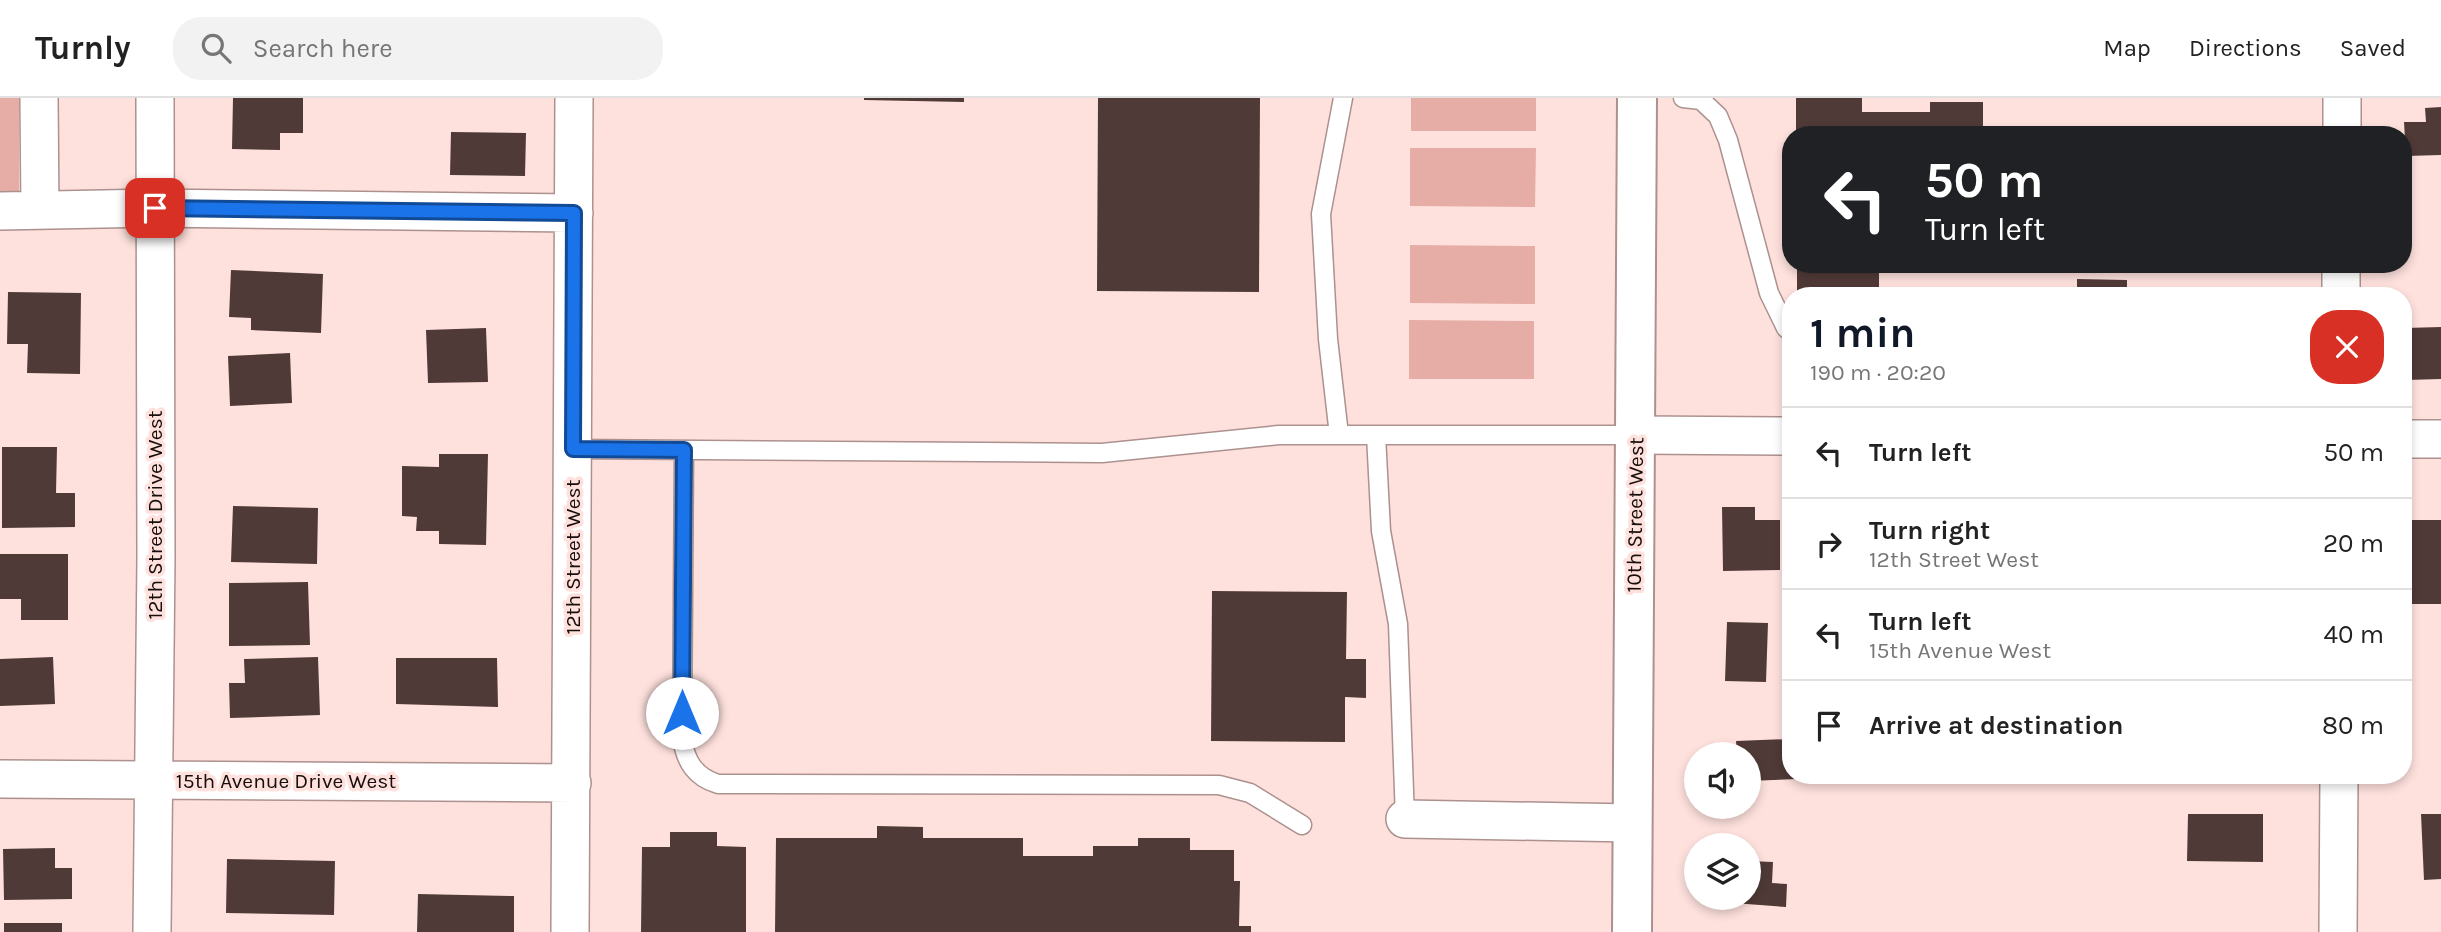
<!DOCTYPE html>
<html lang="en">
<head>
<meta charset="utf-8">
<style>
  :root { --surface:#fff; --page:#f2f2f2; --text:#222; --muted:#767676; --line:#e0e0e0; --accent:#111827 }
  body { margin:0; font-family:Karla,sans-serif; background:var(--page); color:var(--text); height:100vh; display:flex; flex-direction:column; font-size:26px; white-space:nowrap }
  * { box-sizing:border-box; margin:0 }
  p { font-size:23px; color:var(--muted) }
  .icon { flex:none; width:38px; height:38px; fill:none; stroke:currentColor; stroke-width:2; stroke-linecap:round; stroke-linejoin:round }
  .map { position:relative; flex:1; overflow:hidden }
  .side { position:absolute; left:1782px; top:189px; width:630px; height:497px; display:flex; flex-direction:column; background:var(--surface); border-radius:28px; box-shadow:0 4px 10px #0003 }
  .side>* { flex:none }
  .guide { position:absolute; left:1782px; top:28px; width:630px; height:147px; border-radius:28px; box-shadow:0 4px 10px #0003; background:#202124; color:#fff; overflow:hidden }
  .fabs { position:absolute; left:1684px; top:644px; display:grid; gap:14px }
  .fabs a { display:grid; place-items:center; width:77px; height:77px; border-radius:50%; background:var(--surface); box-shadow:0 4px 10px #0003; font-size:35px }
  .pin { position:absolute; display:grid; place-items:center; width:60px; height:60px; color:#fff; margin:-30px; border-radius:14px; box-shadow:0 4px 10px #0006 }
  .me { position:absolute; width:77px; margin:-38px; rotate:0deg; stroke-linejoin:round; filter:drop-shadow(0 0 5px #0008) }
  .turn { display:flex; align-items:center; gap:24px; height:147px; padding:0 28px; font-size:32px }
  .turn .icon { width:91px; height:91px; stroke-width:2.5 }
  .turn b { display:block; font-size:49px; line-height:60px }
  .round { display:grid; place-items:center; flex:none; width:74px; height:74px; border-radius:28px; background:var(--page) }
  .headline { display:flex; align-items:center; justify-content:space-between; height:119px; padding:0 28px }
  h1 { font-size:42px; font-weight:700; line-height:52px; color:var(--accent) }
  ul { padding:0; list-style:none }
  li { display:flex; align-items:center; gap:21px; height:91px; padding:0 28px; border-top:2px solid var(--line) }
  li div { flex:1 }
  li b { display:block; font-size:26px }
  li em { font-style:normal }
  header { display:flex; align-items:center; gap:42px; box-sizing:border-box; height:98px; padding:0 35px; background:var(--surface); border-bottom:2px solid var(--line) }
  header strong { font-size:33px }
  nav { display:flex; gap:38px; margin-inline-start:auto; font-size:24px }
  .search { width:490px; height:63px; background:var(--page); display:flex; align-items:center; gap:18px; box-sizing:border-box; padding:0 24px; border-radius:28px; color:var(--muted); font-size:26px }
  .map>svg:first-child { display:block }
  .green { fill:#e6ada6 }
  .building { fill:#503a37 }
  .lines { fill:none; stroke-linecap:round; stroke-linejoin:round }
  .service-casing { stroke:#ac918e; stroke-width:21 }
  .minor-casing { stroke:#ac918e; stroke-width:40 }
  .tertiary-casing { stroke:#ac918e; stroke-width:42 }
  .service { stroke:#fff; stroke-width:18 }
  .minor { stroke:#fff; stroke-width:37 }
  .tertiary { stroke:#fff; stroke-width:38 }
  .route-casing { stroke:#114b97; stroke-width:18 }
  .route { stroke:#1a73e8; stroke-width:12 }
  .labels { text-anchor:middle; stroke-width:7; stroke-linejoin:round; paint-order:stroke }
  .street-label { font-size:21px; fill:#160d0c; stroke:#fee1dd }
</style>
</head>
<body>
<header>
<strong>Turnly</strong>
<div class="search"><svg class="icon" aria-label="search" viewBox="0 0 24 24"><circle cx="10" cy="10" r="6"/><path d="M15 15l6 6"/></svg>Search here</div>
<nav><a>Map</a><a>Directions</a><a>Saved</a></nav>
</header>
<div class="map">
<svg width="2441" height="834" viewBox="0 0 2441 834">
  <rect width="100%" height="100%" fill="#fee1dd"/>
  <path class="green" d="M0 0H19V94L0 95Z
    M1411 0H1536V33H1411Z
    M1410 50H1536L1535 109 1410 108Z
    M1410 147 1535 148V206L1410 205Z
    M1409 222 1534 223V281H1409Z"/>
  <path class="building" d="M233 0H303V35H280V52L232 51Z
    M864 0H964V4L864 2Z
    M1098 0H1260L1259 194 1097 193Z
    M1796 0H1862V14H1930V4H1983V37H1796Z
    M2441 9V57L2406 58 2404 24H2426L2425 10Z
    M451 34 526 35 525 78 450 77Z
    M1797 166H1879V198H1797Z
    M231 172 323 176 321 235 251 232V220L229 219Z
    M2077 181 2127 182V198H2077Z
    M8 194 81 195 80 276 27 275 28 246H7Z
    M2441 229V281L2406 282 2405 230Z
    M486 230 488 284 428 285 426 232Z
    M290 255 292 305 230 308 228 258Z
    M2 349H57L56 395H75V429L2 430Z
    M439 356H488L486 447 439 446V433H416L417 419 402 418V368L439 369Z
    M233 408 318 410 317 466 231 464Z
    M1722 409H1755V422H1780V472L1723 473Z
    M2403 422H2441V506H2403Z
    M0 456H68V522H21V501H0Z
    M308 484 310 547 229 548V485Z
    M1212 493 1347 494 1346 561H1366V600L1345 599V644L1211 643Z
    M1727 524 1768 525 1766 584 1725 583Z
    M53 559 55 606 0 608V561Z
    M318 559 320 617 230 620 229 585H245L244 561Z
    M396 560H497L498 609 396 606Z
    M1790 641V677H1823V680L1748 683V656H1737L1736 643Z
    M2188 716H2263V764L2187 763Z
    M2421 716H2441V781L2424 782Z
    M877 728 923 729V740H1023V758H1093V748H1138V740H1190V752H1234V783H1240L1239 828H1251V834H775L776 740H877Z
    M670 734H717V748L746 749V834H641L642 749H670Z
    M55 750V770H72V801L4 802 3 751Z
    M227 761 335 763 334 817 226 815Z
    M1748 763 1773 764 1772 785 1787 786 1786 809 1720 804 1721 800H1748Z
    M418 796 514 798V834H417Z
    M4 825H62V834H4Z"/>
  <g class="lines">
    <g class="service-casing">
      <path id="service" d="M1683 0 1701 2 1718 18 1728 42 1769 195 1786 230 1790 233
        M1339 337 1328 241 1321 116 1343 0
        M1376 337 1381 433 1398 526 1405 721
        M573 351 1102 355 1279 337H1636
        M684 352 682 641C686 664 695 679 718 686L1219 687 1250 695 1302 727"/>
    </g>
    <g class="minor-casing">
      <path id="minor" d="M39 0 40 112
        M2342 37V0
        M0 113 154 110 574 115
        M2341 198V166
        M1636 337 1790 338
        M2403 341H2441
        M0 681 572 685
        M1405 721 1632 725
        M152 834 156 460 155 0
        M570 834 574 0
        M2338 834 2339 677"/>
    </g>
    <g class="tertiary-casing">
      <path id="tertiary" d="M1632 834 1637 0"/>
    </g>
    <use href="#service" class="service"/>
    <use href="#minor" class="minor"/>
    <use href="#tertiary" class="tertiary"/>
  </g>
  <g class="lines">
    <g class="route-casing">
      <path id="route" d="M155 110 574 115 573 351 684 352 682 615"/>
    </g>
    <use href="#route" class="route"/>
  </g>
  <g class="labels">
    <g class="street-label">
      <text transform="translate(155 417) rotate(-90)" y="7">12th Street Drive West</text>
      <text transform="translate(1635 417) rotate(-89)" y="7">10th Street West</text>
      <text transform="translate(573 459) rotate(-90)" y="7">12th Street West</text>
      <text x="286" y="690">15th Avenue Drive West</text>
    </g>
  </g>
</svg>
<div class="fabs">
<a><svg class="icon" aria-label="sound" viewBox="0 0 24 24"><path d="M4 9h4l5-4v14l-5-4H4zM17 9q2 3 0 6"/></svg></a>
<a><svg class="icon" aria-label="layers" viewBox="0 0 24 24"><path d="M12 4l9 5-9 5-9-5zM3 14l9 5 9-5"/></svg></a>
</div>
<div class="pin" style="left:155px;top:110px;background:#d93025"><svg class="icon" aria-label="arrive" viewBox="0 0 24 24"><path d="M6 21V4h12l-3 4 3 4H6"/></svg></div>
<svg class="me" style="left:682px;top:615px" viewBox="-20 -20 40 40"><circle r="19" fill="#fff"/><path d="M0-13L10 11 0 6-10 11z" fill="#1a73e8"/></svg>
<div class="guide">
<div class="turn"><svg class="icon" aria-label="left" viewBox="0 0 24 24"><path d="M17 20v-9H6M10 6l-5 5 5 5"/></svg><div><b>50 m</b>Turn left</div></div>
</div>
<section class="side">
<div class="headline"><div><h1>1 min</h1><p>190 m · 20:20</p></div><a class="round" style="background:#d93025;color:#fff"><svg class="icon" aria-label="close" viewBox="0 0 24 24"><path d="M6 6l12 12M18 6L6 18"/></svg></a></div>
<ul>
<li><svg class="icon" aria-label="left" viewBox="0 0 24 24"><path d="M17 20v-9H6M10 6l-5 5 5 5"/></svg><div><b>Turn left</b></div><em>50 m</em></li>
<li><svg class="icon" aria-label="right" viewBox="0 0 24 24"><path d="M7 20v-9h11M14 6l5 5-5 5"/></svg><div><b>Turn right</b><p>12th Street West</p></div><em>20 m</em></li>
<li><svg class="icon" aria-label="left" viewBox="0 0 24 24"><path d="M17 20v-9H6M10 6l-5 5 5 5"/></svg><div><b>Turn left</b><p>15th Avenue West</p></div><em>40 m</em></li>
<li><svg class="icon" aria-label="arrive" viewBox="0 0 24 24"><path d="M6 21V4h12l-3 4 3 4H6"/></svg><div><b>Arrive at destination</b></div><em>80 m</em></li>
</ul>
</section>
</div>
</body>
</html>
